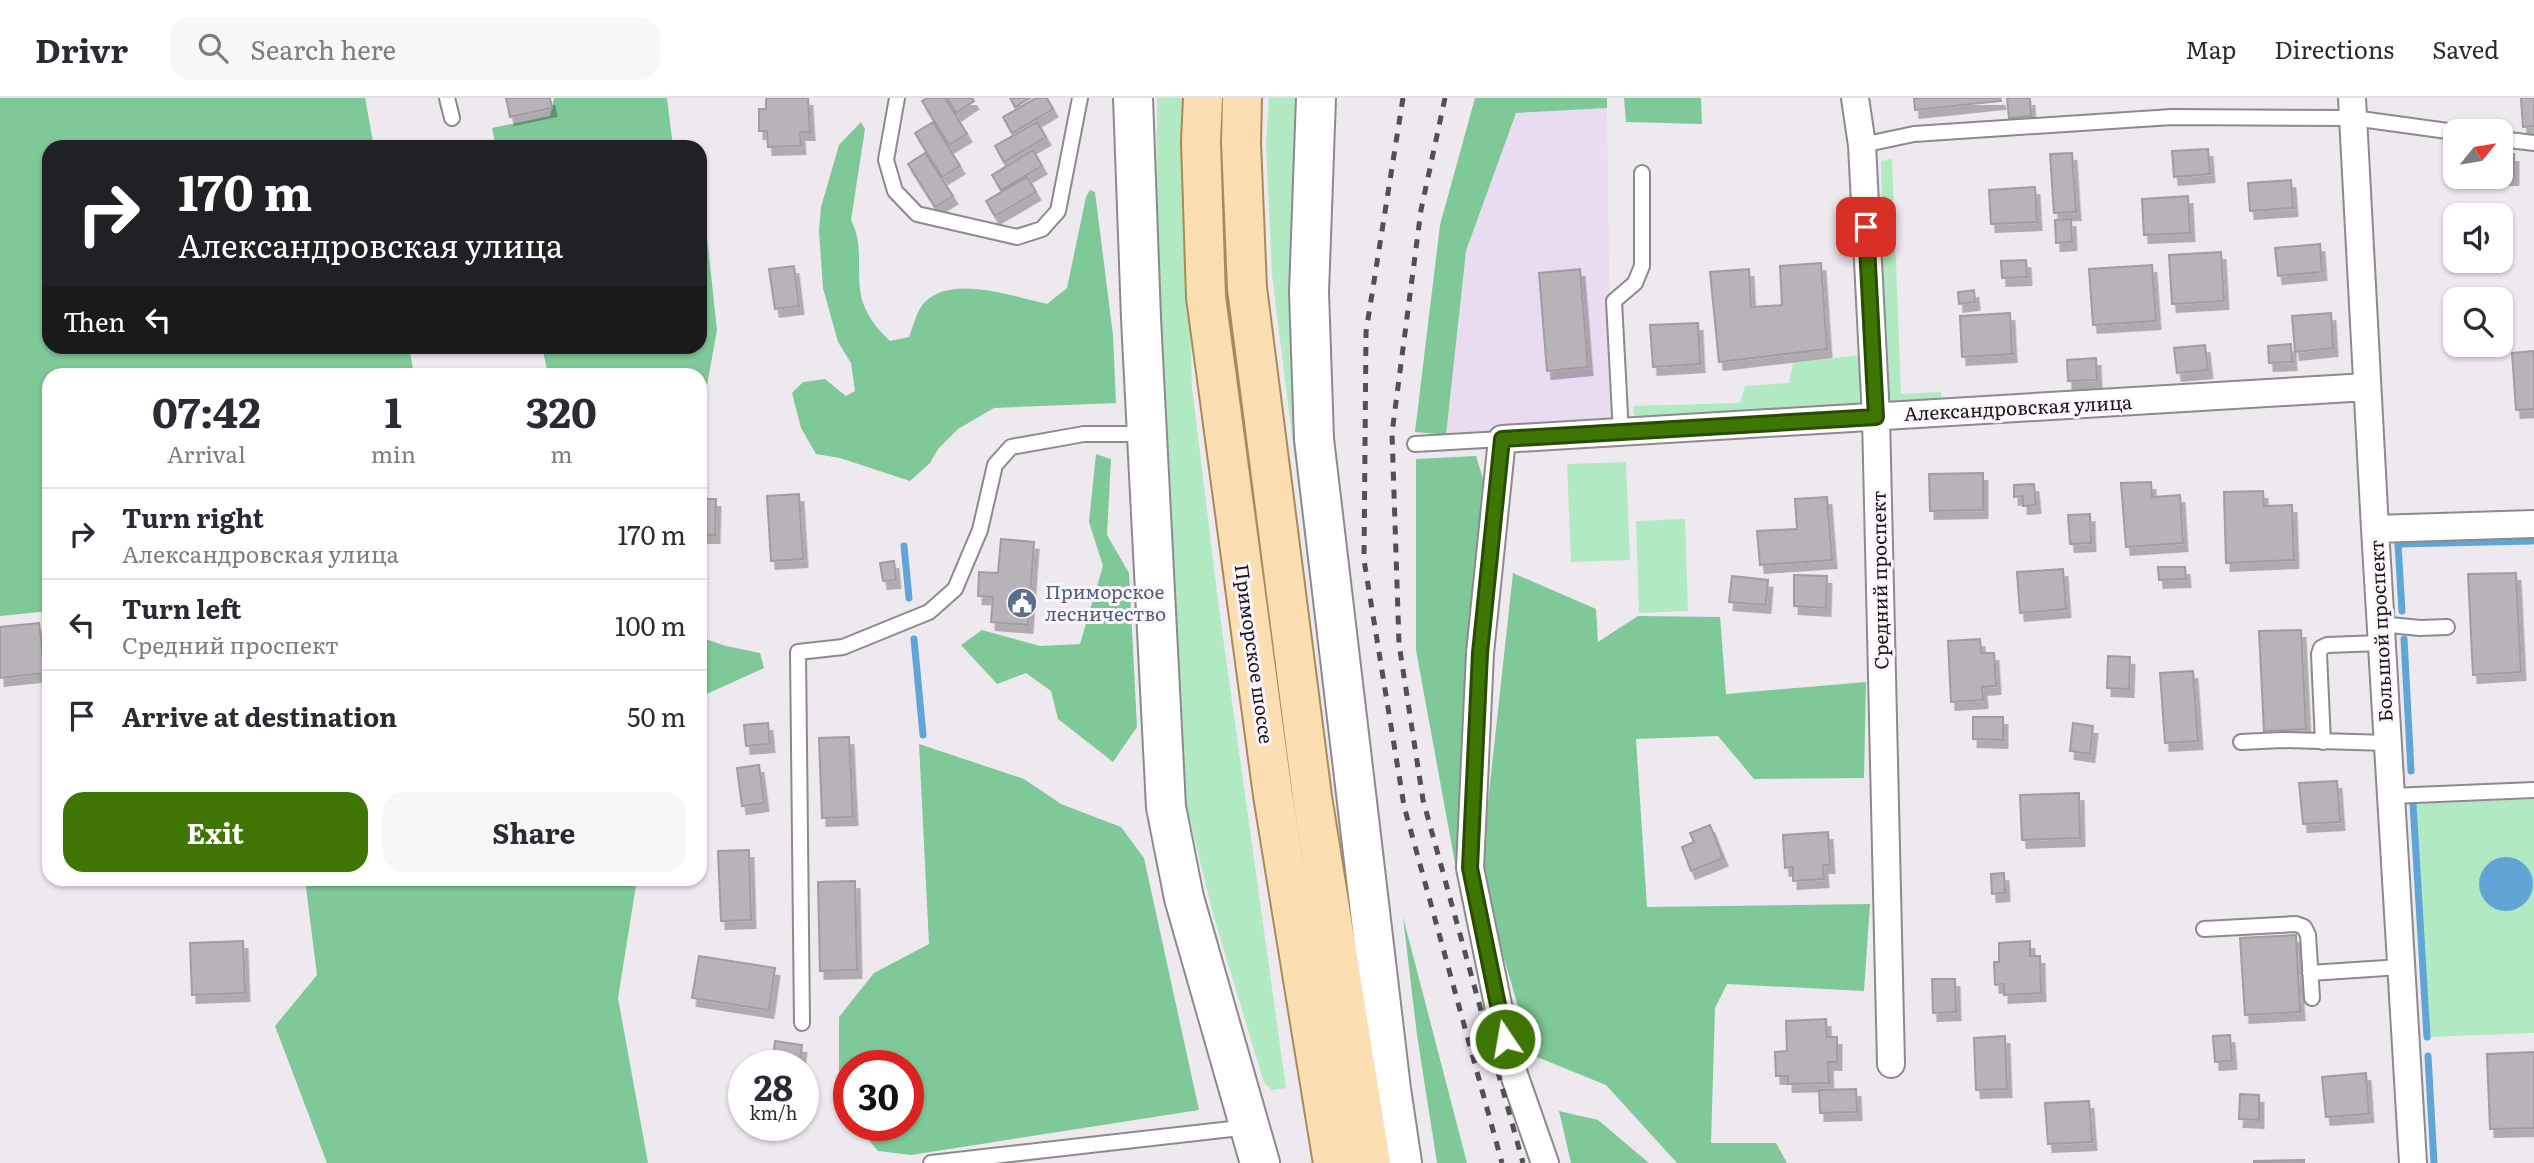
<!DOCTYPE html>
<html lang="en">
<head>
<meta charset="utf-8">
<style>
  :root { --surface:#fff; --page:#f7f7f7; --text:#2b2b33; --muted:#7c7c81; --line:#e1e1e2; --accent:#3f7502 }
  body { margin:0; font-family:Literata,serif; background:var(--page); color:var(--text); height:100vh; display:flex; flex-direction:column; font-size:26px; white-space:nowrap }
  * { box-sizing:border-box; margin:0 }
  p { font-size:23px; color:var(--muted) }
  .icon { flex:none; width:38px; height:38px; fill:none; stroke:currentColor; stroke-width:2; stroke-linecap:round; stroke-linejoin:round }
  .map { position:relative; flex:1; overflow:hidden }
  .side { position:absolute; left:42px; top:270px; width:665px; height:518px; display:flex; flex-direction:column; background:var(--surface); border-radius:21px; box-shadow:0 2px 5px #0004 }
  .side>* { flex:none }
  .guide { position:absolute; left:42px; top:42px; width:665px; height:214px; border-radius:21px; box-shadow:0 2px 5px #0004; background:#202124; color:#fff; overflow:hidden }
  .needle { width:46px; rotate:60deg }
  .controls { position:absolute; left:2443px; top:21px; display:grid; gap:14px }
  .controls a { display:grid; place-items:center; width:70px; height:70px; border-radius:14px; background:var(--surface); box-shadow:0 2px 5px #0004; font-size:35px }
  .speed { position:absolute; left:728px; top:952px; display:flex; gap:14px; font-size:35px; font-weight:700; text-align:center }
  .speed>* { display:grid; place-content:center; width:91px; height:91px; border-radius:50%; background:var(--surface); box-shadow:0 2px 5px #0004; line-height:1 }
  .speed small { font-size:18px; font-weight:400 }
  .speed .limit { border:10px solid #d22; background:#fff; color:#111 }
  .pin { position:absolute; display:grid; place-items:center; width:60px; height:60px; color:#fff; margin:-30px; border-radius:14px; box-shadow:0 4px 10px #0006 }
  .me { position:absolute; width:77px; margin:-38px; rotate:348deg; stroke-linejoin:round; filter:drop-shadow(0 0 5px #0008) }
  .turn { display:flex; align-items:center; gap:24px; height:147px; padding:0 21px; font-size:32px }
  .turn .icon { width:91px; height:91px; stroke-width:2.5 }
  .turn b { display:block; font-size:49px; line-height:60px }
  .then { display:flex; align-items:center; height:66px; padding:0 21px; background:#0003; gap:14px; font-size:26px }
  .eta { display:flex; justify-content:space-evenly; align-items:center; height:119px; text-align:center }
  .eta b { font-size:42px; font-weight:700; line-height:49px }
  .button { display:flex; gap:14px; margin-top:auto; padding:14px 21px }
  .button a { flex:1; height:80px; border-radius:21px; background:var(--accent); color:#fff; font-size:28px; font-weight:700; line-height:80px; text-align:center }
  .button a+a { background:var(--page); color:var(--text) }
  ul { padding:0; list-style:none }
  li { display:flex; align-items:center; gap:21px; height:91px; padding:0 21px; border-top:2px solid var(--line) }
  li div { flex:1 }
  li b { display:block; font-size:26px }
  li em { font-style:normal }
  header { display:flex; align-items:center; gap:42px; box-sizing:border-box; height:98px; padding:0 35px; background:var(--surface); border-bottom:2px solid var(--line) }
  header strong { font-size:33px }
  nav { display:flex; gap:38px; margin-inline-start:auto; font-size:24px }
  .search { width:490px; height:63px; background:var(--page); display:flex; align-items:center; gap:18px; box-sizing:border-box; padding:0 24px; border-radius:21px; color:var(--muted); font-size:26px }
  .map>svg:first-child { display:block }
  .industrial { fill:#e9dcf0 }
  .green { fill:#b1eac2 }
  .forest { fill:#7fc897 }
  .water { fill:#61a5d7 }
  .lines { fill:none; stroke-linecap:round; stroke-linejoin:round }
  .stream { stroke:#61a5d7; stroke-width:7 }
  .building { fill:#b8b3b8; stroke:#a09ca1; stroke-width:2; filter:url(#shadow) }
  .lane-casing { stroke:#8e898e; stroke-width:18 }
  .street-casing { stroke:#8e898e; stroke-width:30 }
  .secondary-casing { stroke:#8e898e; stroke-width:42 }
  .primary-casing { stroke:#a98a5a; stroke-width:42 }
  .lane { stroke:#fff; stroke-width:14 }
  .street { stroke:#fff; stroke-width:26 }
  .secondary { stroke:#fff; stroke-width:38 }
  .primary { stroke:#fbdeb1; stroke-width:38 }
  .rail { stroke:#525053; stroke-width:5; stroke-dasharray:9 9; stroke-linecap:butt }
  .route-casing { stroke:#294c01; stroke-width:18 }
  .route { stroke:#3f7502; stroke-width:12 }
  .labels { text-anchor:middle; stroke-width:6; stroke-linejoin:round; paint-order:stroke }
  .street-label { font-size:19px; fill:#171618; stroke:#fcf6fc }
  .service-label { font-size:19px; fill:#4e5e75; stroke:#fcf6fc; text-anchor:start }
</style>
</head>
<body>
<header>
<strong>Drivr</strong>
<div class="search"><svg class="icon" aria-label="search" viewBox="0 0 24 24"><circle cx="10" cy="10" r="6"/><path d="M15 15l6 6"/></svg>Search here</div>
<nav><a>Map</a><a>Directions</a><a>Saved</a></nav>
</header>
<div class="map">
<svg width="2534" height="1065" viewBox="0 0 2534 1065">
  <defs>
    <filter id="shadow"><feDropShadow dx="4.5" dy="8" stdDeviation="0" flood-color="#0004"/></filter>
  </defs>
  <rect width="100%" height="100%" fill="#eee9ef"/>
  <path class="industrial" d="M1607 10 1611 327 1446 337 1466 153 1516 15Z"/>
  <path class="green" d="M1157 0H1183L1192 289 1218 503 1286 990 1272 992 1264 985 1213 816 1186 706 1156 125Z
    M1269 0H1309L1369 957 1272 177 1266 46Z
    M1892 61 1901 296 1941 294V308L1886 306 1881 63Z
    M1860 257 1862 313 1634 320 1633 308 1740 305 1745 288 1789 285 1793 265Z
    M1626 364 1630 462 1571 464 1567 366Z
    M1685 421 1688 513 1639 515 1636 423Z
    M2534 701V935L2427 939 2413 706Z"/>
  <path class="forest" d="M0 0H365L374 49H49V248L409 249 414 276H49V513L0 518Z
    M554 0H667L673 49H496L492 30 550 18Z
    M1475 0H1607V10L1516 15 1466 153 1446 337 1415 334 1440 127Z
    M1624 0H1701L1702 26 1626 24Z
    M861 24 865 31 851 122C864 146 856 172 861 197 864 215 877 231 890 243L909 239C913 229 917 211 925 204 952 176 1014 199 1047 206L1067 190 1086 99 1090 92 1095 94 1113 237 1116 305 994 310 958 331 938 351 930 365 910 383 840 360 816 356 801 330 792 295 803 284 825 281 846 298 855 293 851 265 838 244 823 190 819 133 821 109 839 47Z
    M700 74 717 232 700 326V276H548L542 249 700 248Z
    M1096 356 1111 361 1107 437 1129 475 1137 629 1113 664 1058 621 1051 593 1026 575 997 586 961 547 982 532 1040 548 1080 546 1103 468 1089 424Z
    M1476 358 1489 400 1468 564 1457 776 1416 552V361Z
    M1513 475 1596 511 1598 544 1638 518 1720 519 1726 596 1866 584 1864 680 1754 681 1718 638 1636 641 1647 809 1870 806 1864 893 1727 886 1715 910 1711 1045H1776L1787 1065H1677L1606 987 1532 957 1480 777Z
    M700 539 726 548 760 555 764 570 700 599Z
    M919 646 1024 681 1061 706 1121 729 1144 760 1199 1012 911 1057 878 1053 856 1027H908V968H849V1019L839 1007V919L874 875 929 846Z
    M305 781H637L618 900 648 1065H327L275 928 317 877Z
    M1403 819 1467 1065H1437L1417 937Z
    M1559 1013 1598 1022 1649 1065H1571Z"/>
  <path class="water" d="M2479 786a27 27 0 1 1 54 0a27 27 0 1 1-54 0Z"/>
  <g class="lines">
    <path class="stream" d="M904 448 909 500
      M2402 513 2398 446 2532 443
      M914 541 923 637
      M2404 541 2411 673
      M2413 706 2427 939
      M2428 958 2434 1065"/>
  </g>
  <path class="building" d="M506 0H550L552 10 510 19Z
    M766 0H808L810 34H800L801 48 768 49 767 33H759V11H766Z
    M927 0H945L967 36 949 47 922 3Z
    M947 0H972L974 3 956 15Z
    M1010 0H1030L1015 9Z
    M1036 0H1047L1053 11 1012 35 1003 19Z
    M1914 0H2000L2001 3 1915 12Z
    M2007 0H2030L2031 18 2009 20Z
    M2521 0H2534V28L2523 29Z
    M933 24 960 68 942 79 915 35Z
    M1037 24 1046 39 1004 64 995 48Z
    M2208 51 2210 76 2174 79 2172 53Z
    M1033 52 1042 68 1001 92 992 77Z
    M925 55 953 98 935 109 908 66Z
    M2072 55 2076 114 2054 115 2050 56Z
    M2501 56H2514V79H2499H2501Z
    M1027 79 1036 94 995 118 986 103Z
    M2291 82 2293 110 2250 113 2248 85Z
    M2035 89 2037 124 1991 126 1989 92Z
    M2188 98 2190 135 2144 137 2142 101Z
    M2071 121 2072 144 2056 145 2055 122Z
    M2320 146 2322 174 2278 178 2275 150Z
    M2221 154 2224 203 2172 206 2169 157Z
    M2026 162 2027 179 2002 180 2001 163Z
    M1821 165 1827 251 1719 264 1710 174 1749 171 1751 209 1782 207 1780 168Z
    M2152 167 2156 223 2093 227 2089 171Z
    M794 168 799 208 775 211 769 171Z
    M1580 171 1588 269 1547 273 1539 175Z
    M1974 192 1975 204 1959 206 1958 194Z
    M2010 215 2012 256 1962 259 1960 218Z
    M2331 215 2333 250 2295 254 2292 218Z
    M1698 225 1700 266 1653 269 1650 227Z
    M2291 246 2292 264 2269 265 2268 248Z
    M2205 247 2208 272 2177 275 2174 250Z
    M2534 253V311L2516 312 2512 255Z
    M2096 260 2097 282 2068 283 2067 262Z
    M1983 375V412L1930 413 1929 376Z
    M2151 384 2152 399 2180 397 2183 445 2126 449 2121 385Z
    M2034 386 2036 407 2023 408V398L2014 399V387Z
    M2263 393 2264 408 2292 407 2294 462 2226 465 2224 394Z
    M799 396 803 461 771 463 767 398Z
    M1827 399 1832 462 1760 467 1757 433 1797 431 1795 401Z
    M700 401H716L715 437H700Z
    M2090 416 2091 445 2070 446 2068 417Z
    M1001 441 1034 444 1028 527 991 524 993 499 978 498 979 474 998 475Z
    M894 463 896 482 883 483 880 465Z
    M2158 469H2185L2186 481 2159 482Z
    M2063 471 2066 511 2020 515 2017 474Z
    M2516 475 2521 574 2473 577 2468 476Z
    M1794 477 1827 478 1826 510 1794 508Z
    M1732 478 1768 482 1766 507 1729 504Z
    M39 525 45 575 0 580V529Z
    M2301 532 2306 631 2264 633 2259 533Z
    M1980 541 1981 555H1994L1996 588 1982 589 1983 602 1951 604 1948 543Z
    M2108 558 2130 559 2129 591 2107 590Z
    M2193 573 2198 643 2165 645 2160 575Z
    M1973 619H2003V642L1973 641Z
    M768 625 770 646 746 648 744 627Z
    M2073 625 2093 628 2090 656 2070 653Z
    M849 639 853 719 822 720 819 640Z
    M759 667 764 705 742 708 737 670Z
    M2337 683 2340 724 2303 726 2299 685Z
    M2079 695 2080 740 2022 742 2020 697Z
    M1710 727 1723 760 1691 773 1682 749 1694 744 1690 735Z
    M1828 734 1830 767H1823L1824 781 1793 783V769L1785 770 1783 737Z
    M749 752 751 822 721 823 718 753Z
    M2004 775 2005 795 1992 796 1991 776Z
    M855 783 857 872 820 873 818 784Z
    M2296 837 2300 914 2245 917 2240 840Z
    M243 843 245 895 192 897 190 845Z
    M2030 843V858H2040L2041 895 2004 897V886L1995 887 1994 864H1999V845Z
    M699 858 775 870 769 912 692 900Z
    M1932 881H1955L1956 914 1933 915Z
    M1826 921 1827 939H1837V964H1828L1829 985 1788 986V978H1776L1775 954 1787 953 1786 923Z
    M2230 937 2232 963 2215 964 2213 938Z
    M2005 938 2007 991 1976 992 1974 940Z
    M775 943 802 947 799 968H772Z
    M2534 954V1030L2490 1031 2487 956Z
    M2366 975 2369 1016 2326 1019 2322 979Z
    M1856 991 1857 1014 1820 1015 1819 992Z
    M2240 996 2259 997V1022L2239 1021Z
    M2089 1003 2092 1044 2048 1046 2045 1005Z
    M2304 1062V1065H2254V1063Z"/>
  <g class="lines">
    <g class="lane-casing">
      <path id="lane" d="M447 0 452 20
        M897 0 886 62 895 93 917 116 1017 139 1042 131 1058 113 1080 0
        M2501 41 2534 45
        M1862 47 1914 36 2172 19 2353 20 2455 34
        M1621 336 1614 203 1635 185 1642 168V75
        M1415 346 1502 341
        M2380 526 2420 530 2447 529
        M2241 644 2282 642 2388 645
        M2323 644 2319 556 2321 550 2327 547 2381 545
        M2391 698 2534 692
        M2204 831 2296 826 2304 829 2308 837 2312 900
        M2310 875 2401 869
        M802 925 798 554 843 549 929 514 955 491 980 432 995 367 1011 349 1084 336H1146
        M931 1065 1249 1029"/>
    </g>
    <g class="street-casing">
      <path id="street" d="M1855 0 1862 47 1876 319 1891 966
        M2352 0 2375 431 2413 1065
        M2375 431 2534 426
        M1545 1065 1510 965 1470 770 1480 555 1502 341 2367 289"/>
    </g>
    <g class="secondary-casing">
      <path id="secondary" d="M1133 0 1141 220 1166 709 1184 800 1260 1065
        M1316 0 1309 194 1314 341 1391 991 1402 1065"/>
    </g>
    <g class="primary-casing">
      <path id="primary" d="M1203 0 1201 44 1206 199 1273 697 1333 1065
        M1242 0 1241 45 1247 190 1312 699 1371 1065"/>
    </g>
    <use href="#lane" class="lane"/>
    <use href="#street" class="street"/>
    <use href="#secondary" class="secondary"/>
    <use href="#primary" class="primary"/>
    <path class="rail" d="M1403 0 1366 234 1364 462 1404 708 1502 1065
      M1445 0 1421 112 1392 335 1399 546 1423 702 1523 1065"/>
  </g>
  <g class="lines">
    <g class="route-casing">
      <path id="route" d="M1505 941 1470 770 1480 555 1502 341 1876 319 1866 129"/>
    </g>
    <use href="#route" class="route"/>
  </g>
  <defs>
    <g id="civic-disc" transform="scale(1.575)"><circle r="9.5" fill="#5c6f8a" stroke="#fcf6fc"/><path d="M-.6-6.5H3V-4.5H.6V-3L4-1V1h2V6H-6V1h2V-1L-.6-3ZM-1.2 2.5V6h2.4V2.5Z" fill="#fff"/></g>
  </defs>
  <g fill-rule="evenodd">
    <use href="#civic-disc" x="1022" y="505"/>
  </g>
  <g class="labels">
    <g class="street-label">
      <text transform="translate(2018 310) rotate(-3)" y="7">Александровская улица</text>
      <text transform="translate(1880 482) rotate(-91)" y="7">Средний проспект</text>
      <text transform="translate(2381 533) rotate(-93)" y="7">Большой проспект</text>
      <text transform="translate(1254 556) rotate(82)" y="7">Приморское шоссе</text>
    </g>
    <g class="service-label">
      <text x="1045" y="501">Приморское<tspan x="1045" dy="22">лесничество</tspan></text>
    </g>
  </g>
</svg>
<div class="controls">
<a><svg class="needle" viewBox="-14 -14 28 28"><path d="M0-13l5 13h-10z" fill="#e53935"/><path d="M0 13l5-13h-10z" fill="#7c7c81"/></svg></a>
<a><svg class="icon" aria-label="sound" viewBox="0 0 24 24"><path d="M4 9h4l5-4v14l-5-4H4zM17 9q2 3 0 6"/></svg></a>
<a><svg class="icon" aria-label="search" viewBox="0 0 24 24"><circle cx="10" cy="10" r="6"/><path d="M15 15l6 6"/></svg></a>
</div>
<div class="speed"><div>28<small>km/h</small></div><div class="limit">30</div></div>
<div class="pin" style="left:1866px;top:129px;background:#d93025"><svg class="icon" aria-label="arrive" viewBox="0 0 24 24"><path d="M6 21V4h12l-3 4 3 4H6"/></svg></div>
<svg class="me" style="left:1505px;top:941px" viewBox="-20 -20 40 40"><circle r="17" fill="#3f7502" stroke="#fff" stroke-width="3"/><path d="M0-11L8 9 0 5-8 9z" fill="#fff"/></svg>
<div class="guide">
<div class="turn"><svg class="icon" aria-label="right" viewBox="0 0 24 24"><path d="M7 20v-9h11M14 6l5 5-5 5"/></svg><div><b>170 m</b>Александровская улица</div></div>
<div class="then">Then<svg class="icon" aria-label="left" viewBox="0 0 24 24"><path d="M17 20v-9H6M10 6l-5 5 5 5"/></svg></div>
</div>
<section class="side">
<div class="eta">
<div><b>07:42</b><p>Arrival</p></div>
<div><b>1</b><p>min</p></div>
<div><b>320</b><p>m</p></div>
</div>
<ul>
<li><svg class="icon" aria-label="right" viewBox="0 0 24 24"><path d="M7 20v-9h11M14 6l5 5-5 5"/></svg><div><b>Turn right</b><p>Александровская улица</p></div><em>170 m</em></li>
<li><svg class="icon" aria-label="left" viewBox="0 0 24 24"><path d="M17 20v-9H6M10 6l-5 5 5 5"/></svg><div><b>Turn left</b><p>Средний проспект</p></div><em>100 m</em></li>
<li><svg class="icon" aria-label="arrive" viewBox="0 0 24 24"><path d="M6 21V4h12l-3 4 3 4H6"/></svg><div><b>Arrive at destination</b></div><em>50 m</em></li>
</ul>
<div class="button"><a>Exit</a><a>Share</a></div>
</section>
</div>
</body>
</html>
